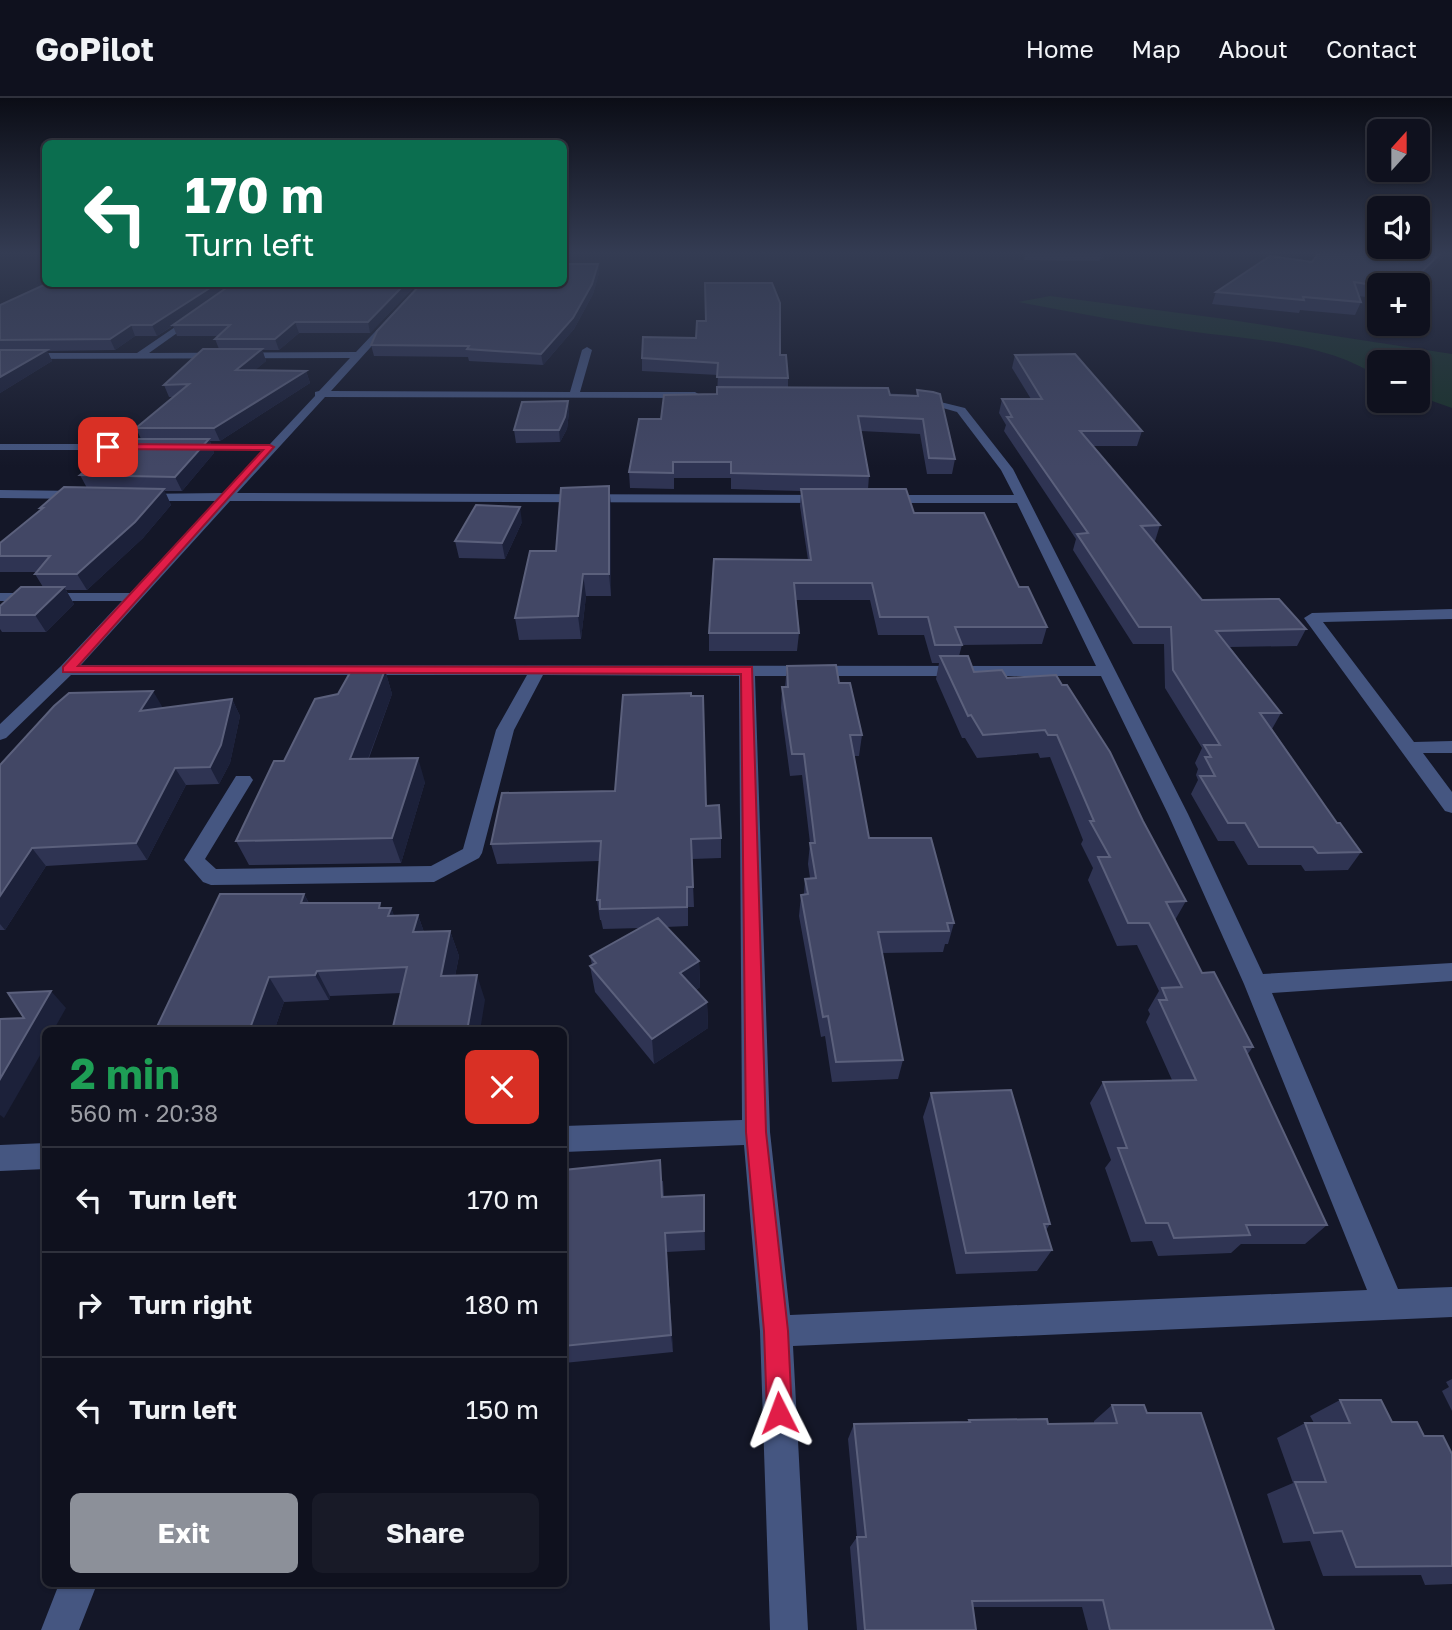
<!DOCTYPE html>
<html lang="en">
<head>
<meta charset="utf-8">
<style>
  :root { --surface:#0f111e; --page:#181a27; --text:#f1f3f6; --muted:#9b9da4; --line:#2f313c; --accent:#8c9099 }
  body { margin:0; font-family:"Golos Text",sans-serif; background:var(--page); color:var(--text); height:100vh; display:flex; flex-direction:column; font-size:26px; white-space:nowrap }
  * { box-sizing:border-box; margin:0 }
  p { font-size:23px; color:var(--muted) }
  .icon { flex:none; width:38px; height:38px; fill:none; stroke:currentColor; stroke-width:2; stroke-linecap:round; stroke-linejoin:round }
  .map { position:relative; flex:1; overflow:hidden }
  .side { position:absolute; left:42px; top:929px; width:525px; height:560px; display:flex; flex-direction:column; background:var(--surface); border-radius:10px; box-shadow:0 2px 5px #0004,0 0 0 2px var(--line) }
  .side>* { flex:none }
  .hud { position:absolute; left:42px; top:42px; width:525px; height:147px; border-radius:10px; box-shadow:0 2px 5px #0004,0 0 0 2px var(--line); background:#0b6e4f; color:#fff; overflow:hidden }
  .needle { width:46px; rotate:21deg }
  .buttons { position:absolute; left:1367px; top:21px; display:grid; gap:14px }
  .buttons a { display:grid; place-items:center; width:63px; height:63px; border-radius:10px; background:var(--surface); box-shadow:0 2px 5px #0004,0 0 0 2px var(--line); font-size:35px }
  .pin { position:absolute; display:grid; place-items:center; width:60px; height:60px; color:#fff; margin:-30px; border-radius:14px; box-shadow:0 4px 10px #0006 }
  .me { position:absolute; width:77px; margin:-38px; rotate:357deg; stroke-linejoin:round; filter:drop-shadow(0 0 5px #0008) }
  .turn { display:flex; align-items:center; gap:24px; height:147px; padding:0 28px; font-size:32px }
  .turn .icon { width:91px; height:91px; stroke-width:2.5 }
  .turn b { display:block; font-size:49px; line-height:60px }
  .round { display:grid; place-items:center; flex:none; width:74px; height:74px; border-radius:10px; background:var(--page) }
  .headline { display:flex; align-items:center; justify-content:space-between; height:119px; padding:0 28px }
  h1 { font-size:42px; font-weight:700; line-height:52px; color:#1e9e55 }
  .cta { display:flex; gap:14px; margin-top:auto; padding:14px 28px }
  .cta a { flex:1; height:80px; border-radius:10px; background:var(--accent); color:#fff; font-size:28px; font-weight:700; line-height:80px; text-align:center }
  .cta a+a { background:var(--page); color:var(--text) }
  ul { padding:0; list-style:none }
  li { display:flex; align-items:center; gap:21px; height:105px; padding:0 28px; border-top:2px solid var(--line) }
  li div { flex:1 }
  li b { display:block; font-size:26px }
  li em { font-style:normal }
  header { display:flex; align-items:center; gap:42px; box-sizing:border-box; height:98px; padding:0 35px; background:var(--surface); border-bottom:2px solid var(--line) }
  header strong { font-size:33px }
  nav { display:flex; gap:38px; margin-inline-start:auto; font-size:24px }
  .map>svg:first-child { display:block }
  .green { fill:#183128 }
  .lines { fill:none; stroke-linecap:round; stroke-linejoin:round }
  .minor { fill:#455681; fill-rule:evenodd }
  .wall { fill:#2f3453 }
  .shaded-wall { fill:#1c213a }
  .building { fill:#424765; stroke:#5b607c; stroke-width:2 }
  .route { fill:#e11d48; stroke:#92132f; stroke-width:2 }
</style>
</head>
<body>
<header>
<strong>GoPilot</strong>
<nav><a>Home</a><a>Map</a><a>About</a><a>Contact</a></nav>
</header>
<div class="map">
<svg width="1452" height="1532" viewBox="0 0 1452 1532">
  <rect width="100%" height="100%" fill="#141728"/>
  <path class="green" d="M1050 198 1225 221 1452 256V310L1418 298V264H1379V279C1324 243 1250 242 1188 233 1131 225 1075 215 1018 204Z"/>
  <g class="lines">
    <path class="minor" d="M238 186H246L149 255 356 254 420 186H428L331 293 570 294 582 252 587 249 592 252 580 294H695L700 297 695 300 325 299 237 395 827 397 833 401 827 405 230 403 81 567 1096 568 1017 405H881L875 401 881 397H1014L1001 372 957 314 911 301 916 298 965 310 1013 371 1188 716 1263 876 1452 865V883L1272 895 1398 1191 1452 1189V1219L793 1248 808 1532H770L760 1233 744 1047 564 1054V1028L742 1022 739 578 543 577 514 632 482 755 479 760 434 784 211 787 203 784 184 762 236 678H250L253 682 205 761 216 771 431 768 463 751 496 632 527 577H71L6 640 0 642V626L61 568 122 503H0V495H130L216 403H139L135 402V396L223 395 264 352H185L179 349 181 347 270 346 315 298V294L319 293 350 260 0 261V255H137ZM755 578H1101L1168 716 1244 886 1367 1192 790 1217 770 1034Z
      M0 346H142L148 349 142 352H0Z
      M0 392 82 393 88 397 82 401 0 400Z
      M1452 511V521L1323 524 1414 644 1452 643V655H1423L1452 694V715L1445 713 1304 520 1312 515Z
      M46 1045V1071L0 1073V1047Z
      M59 1486H97L79 1532H41Z"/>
  </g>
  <path class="wall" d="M1026 155H1108L1099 163 1024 162Z
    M1319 155H1447L1415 187H1379V201L1359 198 1361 204 1355 217 1300 212 1299 215 1212 206 1216 194 1312 164Z
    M598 166 599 175 593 196 574 231 543 267 469 263 468 259 374 258 371 247Z
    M417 186 370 235H299L279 252H262L266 263 255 272 306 273 310 285 220 343H210L214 355 182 393H164L171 407 143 440 87 492H66L74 506 46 534H2L0 531V508L43 489 35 476 37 474H0V445L41 411 40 410 87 390 80 377 141 341 136 330 173 299H169L164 287 219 251 215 241 218 238H177L173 228 157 238H135L115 252 47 253 52 263 0 295V207Z
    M780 257 788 280V290L917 297V292L955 361 952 376H927L920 336 861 333 869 378 868 391 914 415 1019 489 1047 529 1042 546 962 547 959 558 974 574 1007 580 1143 723 1186 803 1175 822 1202 875 1253 949 1247 957 1327 1127 1305 1146H1241L1231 1155 1158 1158 1152 1143 1131 1144 1105 1070 1111 1062 1090 1005 1103 984 1172 982 1146 924 1150 916 1148 912 1159 893 1137 847 1117 848 1088 782 1093 770 1081 746 1083 742 1050 659 1040 660 1038 655 977 660 965 640H962L936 581 939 565H932L924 537H878L870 502H795L799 535 797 553H709V535L808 462 800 408 801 393 731 391V380H674V391L630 390 629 374 661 321 717 296 718 277 642 273V260Z
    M1015 257 1142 333 1137 348H1092L1160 427 1155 443H1153L1202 502 1306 531 1297 548 1230 549 1281 615 1272 631 1337 725 1361 754 1348 772 1305 773 1301 767H1248L1234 743H1218L1191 696 1198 682 1196 677 1198 671 1195 665 1202 650 1165 590 1164 546H1133L1073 452 1076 441 1004 333 1006 327 999 315 1002 301H1031L1012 270Z
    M568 303 569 314 567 331 560 344 516 345 514 332Z
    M611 408V498H586L581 541 519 542 515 520 556 453Z
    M522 424 505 461 459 460 455 443Z
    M787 568 839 585 862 637 859 658H854L869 740 954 825 948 846H945L943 854 882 855 903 962 898 981 832 984 825 938 821 939 799 818 801 797 804 796 805 781 810 780 808 766 810 745 802 677 790 678 781 610 782 589H785Z
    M385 572 392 596 369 660 425 684 401 765 249 767 236 743 338 596Z
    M232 601 240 618 230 665 219 686 186 687 147 762 46 768 5 832H0V667L162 610Z
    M706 708 721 740V760L692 761 694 809H688V828L666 829 699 863 700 889 696 892 707 904 708 930 654 966 595 894 590 868 592 867 590 858 641 830 603 831 601 822H600L597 802 599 763 497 766 491 746Z
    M304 796 309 805 391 810 394 818 418 817 424 834 450 833 459 858 455 878 485 902 401 895 330 898 329 902 284 904 274 933H155Z
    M931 995 1050 1126 1046 1132 1052 1152 1037 1173 956 1176 923 1019Z
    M564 1072 663 1083 664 1099 704 1097 705 1152 667 1154 673 1254 564 1265Z
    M1452 1281V1313L1442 1293 1449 1289 1446 1284Z
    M1340 1302 1424 1338 1452 1356V1486L1425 1487 1421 1477 1323 1478 1310 1443 1283 1445 1267 1396 1293 1385 1277 1340 1305 1325H1314L1310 1318Z
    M1112 1307 1147 1315 1274 1532H1088L1082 1509H973L976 1532H857L850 1449 857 1439 848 1341 854 1326 967 1324 969 1322 1048 1326 1094 1325V1323Z"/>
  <path class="shaded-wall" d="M1102 155H1108L1099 163Z
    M1441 155H1447L1415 187H1408Z
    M598 166 599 175 593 196 574 231 543 267 541 256Z
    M216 186H235L157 238 152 227Z
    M405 186H417L370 235 368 224Z
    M295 224 299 235 279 252 275 241Z
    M131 227 135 238 115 252 110 241Z
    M262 251 266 263 240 285 236 272Z
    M47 252 52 263 0 295V279Z
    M306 273 310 285 220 343 214 330Z
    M568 303 569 314 567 331 560 344 559 332Z
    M209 341 214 355 182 393 175 379Z
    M609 388 611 408V498L609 476Z
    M164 391 171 407 143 440 87 492 77 476Z
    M520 409 522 424 505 461 502 445Z
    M583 476 586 498 581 541 578 518Z
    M64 489 74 506 46 534 35 517Z
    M385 572 392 596 359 685 350 661Z
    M153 593 163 610 140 613Z
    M232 601 240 618 230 665 219 686 210 669Z
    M418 660 425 684 401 765 392 740Z
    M175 670 186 687 147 762 136 745Z
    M32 750 46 768 5 832 0 826V798Z
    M304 796 317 822 301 805Z
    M391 810 401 835 388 818Z
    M418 817 427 843 413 834Z
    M450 833 459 858 450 903 441 878Z
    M699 863 700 889 681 901 680 875Z
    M317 873 330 898 329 902 315 877Z
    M477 877 485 902 480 933H467Z
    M269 879 284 904 274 933H249Z
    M51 893 66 910 53 933H46V947L4 1020 0 1017V981Z
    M707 904 708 930 654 966 652 941Z
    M665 1135 667 1154 673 1254 671 1237Z"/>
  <path class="building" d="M1319 155H1441L1408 187 1379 188 1354 184 1361 204 1303 199 1304 202 1216 194 1270 158 1312 164Z
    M564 166H598L592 186 573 220 541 256 467 251 469 248 371 247 377 233 421 186H564Z
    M705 185H772L780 205V257H786L788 280 717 279 718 265 642 260 643 239 696 240 697 223H706Z
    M46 186H216L152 227H131L110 241 0 242V207Z
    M232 186H405L368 224H295L275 241H215L230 227H173Z
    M203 251H262L236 272 306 273 214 330H136L189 286 164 287Z
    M0 252H47L0 279Z
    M1075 256 1142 333H1080L1160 427 1141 428 1202 502 1279 501 1306 531 1216 533 1281 615H1260L1337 725H1340L1361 754 1318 755 1313 749H1259L1245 725H1228L1200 678H1215L1205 659H1211L1204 647H1220L1173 572 1171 529H1139L1077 436 1088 435 1007 319H1012L1002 301H1042L1015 257Z
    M717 289 888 290 890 297 918 298 917 292 933 294 940 296 955 361 929 360 923 321 858 318 869 378 731 375V364H673V375L629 374 639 321H661L664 297 717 296Z
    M568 303 565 319 559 332H514L522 304Z
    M123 341H209L175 379 80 377Z
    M609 388V476H583L578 518 515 520 530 453H556L561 390Z
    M64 389 164 391 135 424 77 476H35L50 458H0V445L43 410H40Z
    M801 391H906L914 415H984L1019 489H1028L1047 529H955L962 547H935L928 519H880L872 485H794L799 535H709L714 461 811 462Z
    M476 407 520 409 502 445 455 443Z
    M21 489H64L35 517H0V508Z
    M940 558H968L974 574 1002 572 1007 580 1056 577 1062 587H1067L1110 654 1143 723 1186 803 1166 804 1202 875 1214 874 1253 949H1244L1327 1127H1246L1250 1137 1174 1140 1168 1125H1146L1118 1050H1127L1103 984 1196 982 1159 902H1167L1162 890 1182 889 1149 825H1128L1098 759H1110L1090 723H1094L1057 637H1048L1045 632 983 637 971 617 968 618Z
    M836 567 839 585H850L862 637H850L869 740H931L954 825H947L949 833 878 834 903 962 836 964 828 918 823 919 801 797 808 796 805 781 816 780 810 745H815L804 656H792L782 589H788L787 568Z
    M352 571 385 572 350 661 418 660 392 740 236 743 274 663H284L315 601 338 596Z
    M153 593 140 613 232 601 221 647 210 669 175 670 136 745 32 750 0 798V667L54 608 69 595Z
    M691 595V598H703L706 708 719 707 721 740 691 741 693 789H687V809L600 811V802H597L601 743 491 746 502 695 615 693 623 597Z
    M220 796H304L301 805H380L379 810H391L388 818 418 817 413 834 450 833 441 878 477 877 467 933H392L407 869 317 873 315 877 269 879 249 933H155Z
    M658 820 699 863 680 875 707 904 652 941 590 868 596 865 590 858Z
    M51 893 0 981V921L24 920 8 895Z
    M1011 992 1050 1126H1044L1052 1152 966 1155 931 995Z
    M660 1062 662 1099 704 1097V1133L665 1135 671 1237 564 1248V1072Z
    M1340 1302H1381L1392 1324H1417L1424 1338H1443L1452 1356V1468L1356 1469 1342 1433 1314 1435 1295 1384H1326L1305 1325H1350Z
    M1112 1307H1144L1147 1315H1201L1274 1532H1110L1103 1502 972 1503 976 1532H865L857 1439H866L854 1326 970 1324 969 1322 1047 1321 1048 1326 1117 1325Z"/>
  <linearGradient id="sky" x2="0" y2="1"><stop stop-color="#0b0d16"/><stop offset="0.42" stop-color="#343c53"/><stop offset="1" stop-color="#343c53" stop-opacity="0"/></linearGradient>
  <rect width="1452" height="369" fill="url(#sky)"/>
  <path class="route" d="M108 346 270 347 274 349 78 568 752 569 766 1034 788 1233 792 1315 788 1324 779 1327 770 1324 767 1315 764 1233 746 1034 741 576 63 574V569L263 352 105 351V347Z"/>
</svg>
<div class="buttons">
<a><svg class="needle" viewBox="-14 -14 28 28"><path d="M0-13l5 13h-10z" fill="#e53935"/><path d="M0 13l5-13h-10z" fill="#9b9da4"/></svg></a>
<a><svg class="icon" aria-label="sound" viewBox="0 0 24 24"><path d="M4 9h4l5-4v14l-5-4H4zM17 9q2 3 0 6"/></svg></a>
<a>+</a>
<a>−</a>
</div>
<div class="pin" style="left:108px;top:349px;background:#d93025"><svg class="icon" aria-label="arrive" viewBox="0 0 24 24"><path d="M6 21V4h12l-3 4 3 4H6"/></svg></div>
<svg class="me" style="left:779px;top:1315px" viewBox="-20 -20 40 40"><path d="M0-17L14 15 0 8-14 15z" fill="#e11d48" stroke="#fff" stroke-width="4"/></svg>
<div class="hud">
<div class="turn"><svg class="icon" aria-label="left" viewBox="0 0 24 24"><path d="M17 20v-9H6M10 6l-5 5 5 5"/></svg><div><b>170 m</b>Turn left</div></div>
</div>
<section class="side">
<div class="headline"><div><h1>2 min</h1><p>560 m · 20:38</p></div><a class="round" style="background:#d93025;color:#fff"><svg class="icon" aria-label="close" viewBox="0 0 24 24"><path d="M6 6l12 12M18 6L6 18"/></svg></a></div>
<ul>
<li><svg class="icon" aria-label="left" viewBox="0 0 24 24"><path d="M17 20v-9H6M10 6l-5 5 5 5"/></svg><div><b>Turn left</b></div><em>170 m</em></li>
<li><svg class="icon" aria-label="right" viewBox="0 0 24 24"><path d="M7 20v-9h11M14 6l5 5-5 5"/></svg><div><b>Turn right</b></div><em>180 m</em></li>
<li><svg class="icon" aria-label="left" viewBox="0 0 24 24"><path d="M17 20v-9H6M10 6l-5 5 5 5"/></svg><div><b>Turn left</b></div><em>150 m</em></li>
</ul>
<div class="cta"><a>Exit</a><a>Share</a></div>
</section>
</div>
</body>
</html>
